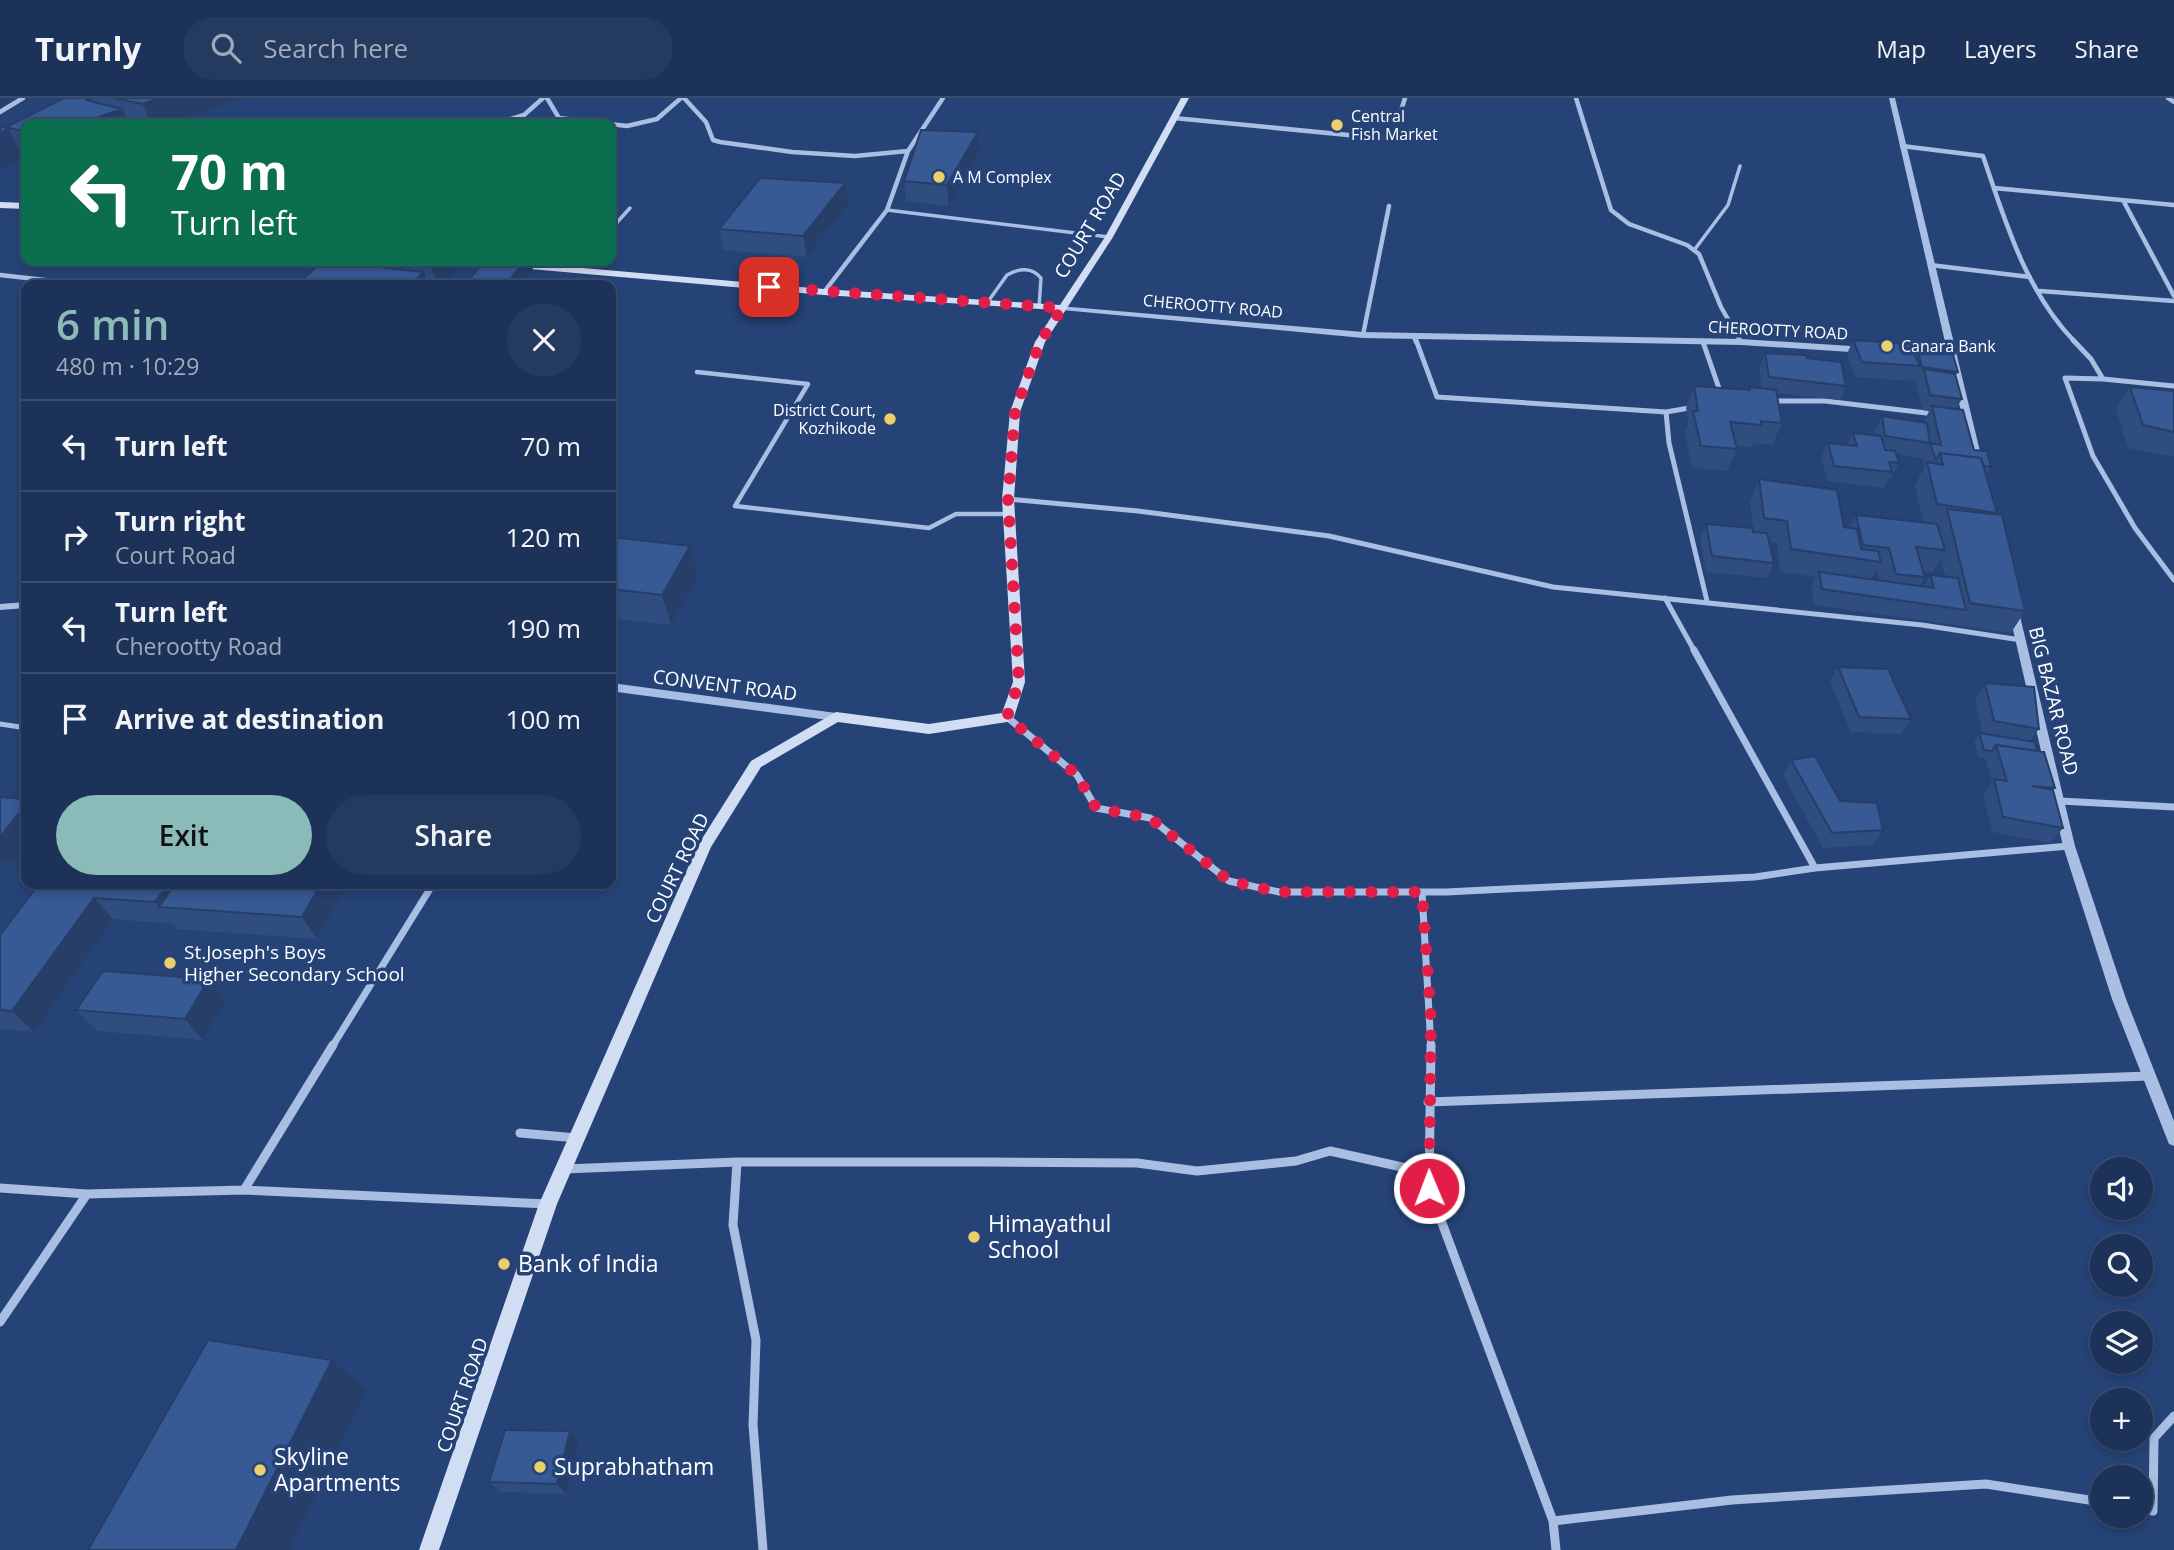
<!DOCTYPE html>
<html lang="en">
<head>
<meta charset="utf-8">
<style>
  :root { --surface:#1c3259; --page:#253a5f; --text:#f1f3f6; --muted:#a0aaba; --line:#3a4d6f; --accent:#8bbbb9 }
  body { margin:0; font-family:"Open Sans",sans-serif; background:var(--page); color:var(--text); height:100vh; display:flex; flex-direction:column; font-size:26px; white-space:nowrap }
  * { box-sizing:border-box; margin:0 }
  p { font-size:23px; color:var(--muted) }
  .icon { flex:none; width:38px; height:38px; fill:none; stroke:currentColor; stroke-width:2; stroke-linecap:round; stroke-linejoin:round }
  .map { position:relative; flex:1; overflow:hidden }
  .sheet { position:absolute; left:21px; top:182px; width:595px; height:609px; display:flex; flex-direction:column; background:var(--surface); border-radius:14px; box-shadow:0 4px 10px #0003,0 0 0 2px var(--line) }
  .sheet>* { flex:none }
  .top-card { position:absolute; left:21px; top:21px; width:595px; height:147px; border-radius:14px; box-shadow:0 4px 10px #0003,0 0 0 2px var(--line); background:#0b6e4f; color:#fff; overflow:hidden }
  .controls { position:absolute; left:2090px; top:1059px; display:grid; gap:14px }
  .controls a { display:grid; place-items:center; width:63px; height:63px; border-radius:50%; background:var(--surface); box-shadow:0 4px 10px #0003,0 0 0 2px var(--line); font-size:35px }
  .pin { position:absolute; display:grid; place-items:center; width:60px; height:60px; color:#fff; margin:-30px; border-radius:14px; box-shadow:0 4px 10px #0006 }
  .me { position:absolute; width:77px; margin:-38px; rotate:359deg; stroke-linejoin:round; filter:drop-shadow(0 0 5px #0008) }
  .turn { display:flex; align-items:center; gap:24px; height:147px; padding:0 35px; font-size:32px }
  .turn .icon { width:91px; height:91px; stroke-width:2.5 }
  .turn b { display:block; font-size:49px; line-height:60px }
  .round { display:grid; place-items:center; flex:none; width:74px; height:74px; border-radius:37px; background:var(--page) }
  .summary { display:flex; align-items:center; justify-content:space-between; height:119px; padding:0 35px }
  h1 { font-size:42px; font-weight:600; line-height:52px; color:var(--accent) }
  .action { display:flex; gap:14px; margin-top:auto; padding:14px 35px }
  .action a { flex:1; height:80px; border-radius:42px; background:var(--accent); color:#111; font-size:28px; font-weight:600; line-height:80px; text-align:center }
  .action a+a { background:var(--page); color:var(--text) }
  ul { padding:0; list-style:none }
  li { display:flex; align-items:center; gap:21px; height:91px; padding:0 35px; border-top:2px solid var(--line) }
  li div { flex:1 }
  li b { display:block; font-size:26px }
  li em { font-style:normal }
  header { display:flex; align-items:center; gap:42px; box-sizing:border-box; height:98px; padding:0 35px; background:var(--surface); border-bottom:2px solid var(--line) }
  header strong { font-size:33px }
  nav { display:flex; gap:38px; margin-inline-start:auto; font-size:24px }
  .search { width:490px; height:63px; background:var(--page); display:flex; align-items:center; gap:18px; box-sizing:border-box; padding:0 24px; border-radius:38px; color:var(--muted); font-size:26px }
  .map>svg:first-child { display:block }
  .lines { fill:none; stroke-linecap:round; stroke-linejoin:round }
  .service-far2 { stroke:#a8bee2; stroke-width:3.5 }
  .service-far1 { stroke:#a8bee2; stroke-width:4.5 }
  .service { stroke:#a8bee2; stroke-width:5 }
  .minor-far3 { stroke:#a8bee2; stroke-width:4.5 }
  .minor-far2 { stroke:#a8bee2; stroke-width:5 }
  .minor-far1 { stroke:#a8bee2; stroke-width:7 }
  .minor { stroke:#a8bee2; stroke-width:9 }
  .tertiary { fill:#a8bee2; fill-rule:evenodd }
  .secondary { fill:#d1ddf3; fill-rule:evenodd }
  .wall { fill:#2f4d7f; fill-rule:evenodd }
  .shaded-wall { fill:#263e68 }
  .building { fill:#375994; stroke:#263e68; stroke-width:2 }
  .route { stroke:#e11d48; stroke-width:12; stroke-dasharray:0 21.6 }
  .poi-dot { fill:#ebd16e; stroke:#264377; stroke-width:2.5 }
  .labels { text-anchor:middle; stroke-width:7; stroke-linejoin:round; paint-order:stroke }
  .far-poi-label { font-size:16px; fill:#fff; stroke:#264377; text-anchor:start }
  .far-street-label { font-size:16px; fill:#fff; stroke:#264377 }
  .street-label { font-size:19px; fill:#fff; stroke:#264377 }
  .poi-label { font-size:19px; fill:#fff; stroke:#264377; text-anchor:start }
  .near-poi-label { font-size:23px; fill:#fff; stroke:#264377; text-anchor:start }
</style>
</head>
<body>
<header>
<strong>Turnly</strong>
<div class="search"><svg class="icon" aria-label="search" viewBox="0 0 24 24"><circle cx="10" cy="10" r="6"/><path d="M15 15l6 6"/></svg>Search here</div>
<nav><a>Map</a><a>Layers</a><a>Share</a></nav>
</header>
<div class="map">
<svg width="2174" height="1452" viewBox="0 0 2174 1452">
  <rect width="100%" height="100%" fill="#264377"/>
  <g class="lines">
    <path class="service-far2" d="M887 112 1109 139
      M611 131 630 110
      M1695 151 1728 107 1740 68
      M579 171 582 163
      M987 205 1007 177C1019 170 1032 169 1041 180L1039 209"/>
    <path class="service-far1" d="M697 274 808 286 735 408 929 430 956 416H1009"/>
    <path class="service" d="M0 626 20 629 26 636"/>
    <path class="minor-far3" d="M547 0 559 20 627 28 657 21 681 0
      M684 0 706 24 713 42 720 44 792 54 855 58 908 53
      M1576 0 1611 112 1629 126 1687 147 1699 156 1721 209 1741 244
      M2168 0 2174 4
      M0 14 23 0
      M1174 20 1379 40 1393 38 1405 0
      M494 26 524 17 543 0
      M1902 48 1983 58C2005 123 2026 194 2075 244
      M1994 90 2174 107
      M2124 104 2174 198
      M1930 167 2030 179
      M0 177 89 187
      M2040 193 2174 203
      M824 194 887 112 908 53 943 0
      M1363 237 1389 108
      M1414 238 1416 244"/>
    <path class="minor-far2" d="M1416 242 1437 299 1666 314
      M2073 242 2091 261 2103 281 2065 280 2093 358 2135 430 2174 482
      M1703 244 1722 299
      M2103 281 2174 288
      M1770 303H1825L1935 316
      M1695 309 1666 314 1669 345 1707 503
      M1008 401 1138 413 1329 438 1553 489 1922 527 2021 542
      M1665 500 1695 554"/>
    <path class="minor-far1" d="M1694 552 1815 770
      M1007 619 1077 677 1096 710 1150 720 1229 783 1279 794H1446L1755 779 1815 770 2069 748
      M2060 703 2174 709
      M1422 794 1431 949
      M332 949 433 786"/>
    <path class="minor" d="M1431 947 1429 1090 1553 1423 1556 1452
      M1428 1004 2149 978
      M520 1035 577 1040
      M737 1064 733 1127 756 1242 753 1327 763 1452
      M565 1071 737 1064H988L1137 1065 1197 1073 1296 1063 1330 1053 1429 1075
      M0 1090 87 1096 244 1092 548 1106
      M244 1092 333 947
      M0 1224 87 1096
      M2140 1411 2153 1413 2154 1340 2174 1318
      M1553 1423 1732 1402 1986 1386 2102 1404"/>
    <path class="tertiary" d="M1889 0H1895L1983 366 1978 369 1973 366Z
      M1059 208 1363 234 1741 241 1866 249 1870 252 1866 255 1741 247 1363 240 1062 212 1058 210Z
      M26 504V510L0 512V506Z
      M2013 507 2018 510 2075 748 2126 901 2174 1023V1048L2169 1046 2167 1041 2112 901 2063 748 2008 510Z
      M611 583 619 586 836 615 842 619 836 623 617 594 611 592Z"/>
    <path class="secondary" d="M1181 0H1189L1113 139 1045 244 1020 314 1014 401 1025 584 1014 619 1007 624 929 636 838 624 761 669 711 749 557 1106 439 1452H419L539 1106 698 747 751 663 836 614 929 626 1002 615 1013 584 1002 401 1010 314 1035 244 1056 212 824 197 473 166 468 163H501L824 191 1060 207 1105 139Z
      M0 104 26 105V111L0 110Z"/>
  </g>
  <path class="wall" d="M92 0H242L170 26H26V51L18 49 22 57 6 29 92 3 93 4Z
    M978 34 979 54 949 108 906 103 904 83Z
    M848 106 807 159 723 152 719 131Z
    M325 163H459L461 167 442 187H296L327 167Z
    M1853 242 1912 249 1915 242 1943 249 1958 274 1955 279 1962 301 1956 311 1974 352 1991 369 1986 378 1997 415 1996 416 2025 513 2011 535 1814 507 1811 489 1816 479 1780 474 1777 445 1769 444 1774 465 1767 480 1706 474 1700 441 1706 426 1753 431 1750 404 1759 381 1844 429 1849 430 1856 417 1923 425 1915 387 1925 368 1922 360 1929 347 1922 360 1896 356 1899 365 1891 380H1889L1884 390 1827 383 1821 360 1828 345 1847 347 1853 335 1875 338V333L1882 318 1924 324 1929 313 1923 312 1916 286 1917 285 1915 284 1914 281 1913 283 1855 279 1847 256ZM1941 460 1945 479 1930 477 1924 489 1920 488 1925 479 1923 474 1932 475ZM1876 472H1877L1879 482 1871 481Z
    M1765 255 1807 260 1846 288 1840 302 1776 295 1782 325 1772 347 1754 345 1752 349 1736 348 1737 351 1727 373 1692 370 1685 335 1688 326 1686 310 1694 288 1748 292 1750 289 1762 290 1759 270Z
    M2130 289 2174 293V359L2128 350 2116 311Z
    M611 439 690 448 698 478 671 527 611 520Z
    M1838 569 1911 621 1901 636 1851 634 1830 584Z
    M1985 585 2039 631 2030 643 2037 653 2055 690 2053 692 2063 730 2051 745 1992 734 1983 696 1992 685 1986 662V661L1978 659 1974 643 1979 635 1983 636 1975 601Z
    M1791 662 1840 703 1883 732 1873 747 1823 750 1783 677Z
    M39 786 345 791 317 841 177 831 173 826 113 821 34 934 0 931V837Z
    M209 881 226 902 203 942 97 933 76 912Z
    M579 1343 566 1396 500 1394 489 1384Z"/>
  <path class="shaded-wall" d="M0 0H13L0 9Z
    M87 0H90L99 18 122 11 129 26H79L86 2Z
    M159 0H242L170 26H152L142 6Z
    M8 30 22 57 0 73V36Z
    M978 34 979 54 949 108 947 87Z
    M845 85 848 106 807 159 803 138Z
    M437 163H459L461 167 442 187H438L431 169Z
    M524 163H530L533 171 521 187H506Z
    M424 174 429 187H410Z
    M690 448 698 478 671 527 662 497Z
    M26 706V753L20 762 0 765V739Z
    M168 786H188L159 809 173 826 155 804Z
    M321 786H341L345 791 317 841 302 819Z
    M94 800 113 821 34 934 12 913Z
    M209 881 226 902 203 942 185 921Z
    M332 1262 366 1293 289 1452H236Z
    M570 1333 579 1343 566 1396 557 1386Z"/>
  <path class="building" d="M64 0H87L86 2 122 11 79 26H26V34L6 29Z
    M114 0H159L142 6Z
    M0 29 8 30 0 36Z
    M921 32 978 34 947 87 904 83Z
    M760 80 845 85 803 138 719 131Z
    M367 163H437L431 169Z
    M484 163H524L506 187 466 186Z
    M339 165 424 174 410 187H338L318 185 316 187H296L320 166 336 168Z
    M1853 242 1910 246 1920 268 1862 264Z
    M1915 242 1942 246 1943 249 1951 250 1958 274 1922 269Z
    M1765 255 1806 257 1807 260 1841 264 1846 288 1769 279Z
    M1924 271 1955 276 1962 301 1930 297Z
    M1694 288 1750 292V289L1776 292 1782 325 1761 323V327L1730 324 1737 351 1701 348 1693 313H1698Z
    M2130 289 2174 293V334L2143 327Z
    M1932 308 1963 312 1974 352 1987 353 1991 369 1984 368 1981 360 1940 355 1936 362 1930 345 1941 347Z
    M1882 318 1927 325 1930 345 1885 338Z
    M1853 335 1881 338 1885 352 1895 353 1899 365 1889 364 1892 374 1834 368 1828 345 1857 348Z
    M1940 355 1981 360 1997 415 1937 406 1927 364 1943 367Z
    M1759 381 1837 392 1844 429 1857 431 1861 451 1878 453 1881 464 1791 451 1787 423 1764 420Z
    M1947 411 2002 417 2025 513 1970 505Z
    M1856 417 1937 426 1945 452 1916 449 1925 479 1896 476 1889 450 1863 447Z
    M1706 426 1753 430V434L1767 435 1774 465 1712 458Z
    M611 439 690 448 662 497 611 491Z
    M1819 474 1934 490 1930 477 1958 480 1966 512 1822 491Z
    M1838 569 1888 571 1911 621 1859 619Z
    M1985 585 2034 589 2039 631 1994 623Z
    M1979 635 2035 644 2037 653 1996 647 1992 653 1984 652Z
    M1996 647 2044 654 2055 690 2032 688 2053 692 2063 730 2003 719 1994 681 2007 683Z
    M1815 658 1840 703 1877 705 1883 732 1832 735 1791 662Z
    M0 699 26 701V706L0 739Z
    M39 786H168L155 804 94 800 12 913 0 912V837Z
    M175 786H321L302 819 159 809Z
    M103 873 209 881 185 921 76 912Z
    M208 1242 332 1262 236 1452H88Z
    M505 1332 570 1333 557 1386 489 1384Z"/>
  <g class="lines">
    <path class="route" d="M769 189 1062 210 1040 244 1015 314 1008 401 1019 584 1007 619 1077 677 1096 710 1150 720 1229 783 1279 794H1422L1431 921 1429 1090"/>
  </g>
  <g class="poi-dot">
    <circle cx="1337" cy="27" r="7"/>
    <circle cx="939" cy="79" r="7"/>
    <circle cx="1887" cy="248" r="7"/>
    <circle cx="890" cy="321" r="7"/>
    <circle cx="170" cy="865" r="7"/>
    <circle cx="974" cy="1139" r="7"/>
    <circle cx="504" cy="1166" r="7"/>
    <circle cx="540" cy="1369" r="7"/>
    <circle cx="260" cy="1372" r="7"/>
  </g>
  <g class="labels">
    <g class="far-poi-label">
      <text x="1351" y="24">Central<tspan x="1351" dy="18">Fish Market</tspan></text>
      <text x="953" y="85">A M Complex</text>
      <text x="1901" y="254">Canara Bank</text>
      <text x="876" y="318" text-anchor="end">District Court,<tspan x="876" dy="18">Kozhikode</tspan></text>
    </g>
    <g class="far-street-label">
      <text transform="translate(1213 208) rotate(5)" y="6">CHEROOTTY ROAD</text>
      <text transform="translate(1778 232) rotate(3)" y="6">CHEROOTTY ROAD</text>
    </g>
    <g class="street-label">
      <text transform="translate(1090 127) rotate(-59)" y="7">COURT ROAD</text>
      <text transform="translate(725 587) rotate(7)" y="7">CONVENT ROAD</text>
      <text transform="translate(2054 603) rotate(76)" y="7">BIG BAZAR ROAD</text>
      <text transform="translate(677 770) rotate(-64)" y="7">COURT ROAD</text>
      <text transform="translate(462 1297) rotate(-71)" y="7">COURT ROAD</text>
    </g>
    <g class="poi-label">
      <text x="184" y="861">St.Joseph's Boys<tspan x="184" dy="22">Higher Secondary School</tspan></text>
    </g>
    <g class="near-poi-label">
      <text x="988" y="1134">Himayathul<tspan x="988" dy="26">School</tspan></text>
      <text x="518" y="1174">Bank of India</text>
      <text x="274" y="1367">Skyline<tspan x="274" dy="26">Apartments</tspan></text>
      <text x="554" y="1377">Suprabhatham</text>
    </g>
  </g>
</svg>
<div class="controls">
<a><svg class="icon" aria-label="sound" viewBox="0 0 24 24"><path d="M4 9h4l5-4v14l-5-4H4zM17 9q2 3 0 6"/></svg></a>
<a><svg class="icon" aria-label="search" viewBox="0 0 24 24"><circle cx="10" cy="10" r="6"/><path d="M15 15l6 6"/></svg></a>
<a><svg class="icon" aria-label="layers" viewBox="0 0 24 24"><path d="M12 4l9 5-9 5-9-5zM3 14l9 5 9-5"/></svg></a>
<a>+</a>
<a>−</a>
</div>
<div class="pin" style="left:769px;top:189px;background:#d93025"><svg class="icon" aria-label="arrive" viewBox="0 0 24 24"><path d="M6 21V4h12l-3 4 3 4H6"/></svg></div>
<svg class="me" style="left:1429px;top:1090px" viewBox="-20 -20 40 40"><circle r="17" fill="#e11d48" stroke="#fff" stroke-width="3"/><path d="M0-11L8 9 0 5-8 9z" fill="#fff"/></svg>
<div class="top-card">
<div class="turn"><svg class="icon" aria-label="left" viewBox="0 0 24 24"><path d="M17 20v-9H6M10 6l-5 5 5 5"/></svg><div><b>70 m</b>Turn left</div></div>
</div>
<section class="sheet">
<div class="summary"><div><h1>6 min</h1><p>480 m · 10:29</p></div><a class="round"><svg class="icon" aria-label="close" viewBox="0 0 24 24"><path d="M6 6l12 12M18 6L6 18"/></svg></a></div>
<ul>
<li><svg class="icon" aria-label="left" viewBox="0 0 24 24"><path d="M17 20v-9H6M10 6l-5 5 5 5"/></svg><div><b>Turn left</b></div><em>70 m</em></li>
<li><svg class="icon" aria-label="right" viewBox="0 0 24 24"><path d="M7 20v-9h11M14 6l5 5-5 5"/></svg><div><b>Turn right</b><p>Court Road</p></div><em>120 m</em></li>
<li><svg class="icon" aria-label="left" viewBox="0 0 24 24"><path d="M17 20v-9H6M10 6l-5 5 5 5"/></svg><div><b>Turn left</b><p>Cherootty Road</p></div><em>190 m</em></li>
<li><svg class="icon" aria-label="arrive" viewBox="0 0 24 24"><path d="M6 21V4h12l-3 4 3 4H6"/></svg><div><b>Arrive at destination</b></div><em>100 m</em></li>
</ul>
<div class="action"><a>Exit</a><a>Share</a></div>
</section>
</div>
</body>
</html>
